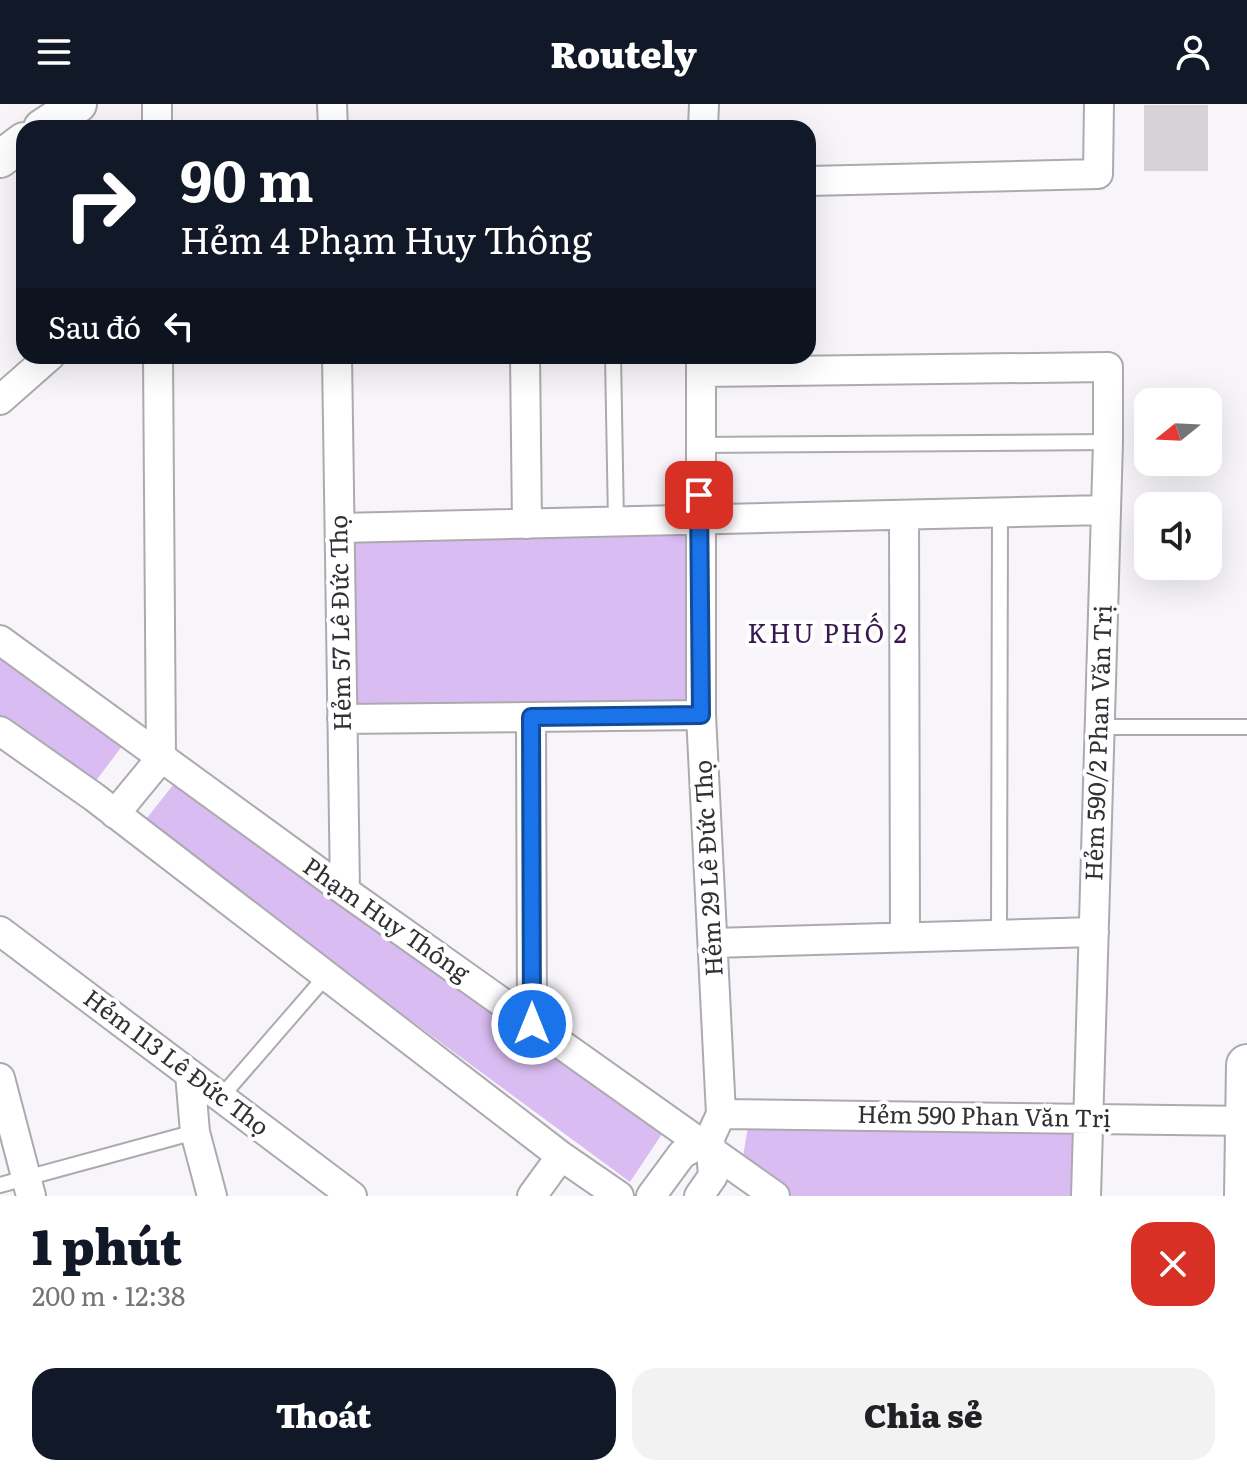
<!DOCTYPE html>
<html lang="vi">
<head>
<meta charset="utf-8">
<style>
  :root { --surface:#fff; --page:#f2f2f2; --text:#202124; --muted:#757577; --accent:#111827 }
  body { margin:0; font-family:Literata,serif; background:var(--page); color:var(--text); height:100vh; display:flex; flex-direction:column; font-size:30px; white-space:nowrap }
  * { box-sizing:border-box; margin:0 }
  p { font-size:26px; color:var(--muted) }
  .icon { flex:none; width:44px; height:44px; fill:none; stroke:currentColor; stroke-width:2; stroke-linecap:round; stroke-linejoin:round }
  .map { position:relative; height:1092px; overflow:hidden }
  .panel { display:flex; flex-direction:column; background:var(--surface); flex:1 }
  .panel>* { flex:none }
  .banner { position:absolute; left:16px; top:16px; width:800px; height:244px; border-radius:24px; box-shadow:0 8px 32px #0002; background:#111827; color:#fff; overflow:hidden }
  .needle { width:52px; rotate:252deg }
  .buttons { position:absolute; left:1134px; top:284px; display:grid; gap:16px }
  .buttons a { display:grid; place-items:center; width:88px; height:88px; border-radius:16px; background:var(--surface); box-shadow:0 8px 32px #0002; font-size:40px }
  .pin { position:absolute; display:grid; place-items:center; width:68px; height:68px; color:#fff; margin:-34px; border-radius:16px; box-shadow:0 4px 12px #0006 }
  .me { position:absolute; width:88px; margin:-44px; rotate:0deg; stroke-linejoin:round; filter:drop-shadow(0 0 6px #0008) }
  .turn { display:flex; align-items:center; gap:28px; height:168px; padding:0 32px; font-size:36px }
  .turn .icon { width:104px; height:104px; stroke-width:2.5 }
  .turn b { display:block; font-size:56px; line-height:68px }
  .then { display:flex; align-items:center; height:76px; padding:0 32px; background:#0003; gap:16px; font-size:30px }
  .round { display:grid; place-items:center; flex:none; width:84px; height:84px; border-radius:24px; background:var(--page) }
  .head { display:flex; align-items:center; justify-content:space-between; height:136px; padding:0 32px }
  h1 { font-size:48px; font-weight:800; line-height:60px; color:var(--accent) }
  .primary-button { display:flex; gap:16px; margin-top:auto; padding:16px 32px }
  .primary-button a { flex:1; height:92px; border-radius:24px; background:var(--accent); color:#fff; font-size:32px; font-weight:800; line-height:92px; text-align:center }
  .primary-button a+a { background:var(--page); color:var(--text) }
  header { display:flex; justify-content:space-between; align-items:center; height:104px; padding:0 32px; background:var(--accent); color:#fff; font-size:36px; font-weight:800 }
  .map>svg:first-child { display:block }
  .green { fill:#d9bcf1 }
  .building { fill:#d6d3d8 }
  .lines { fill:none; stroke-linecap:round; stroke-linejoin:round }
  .service-casing { stroke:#acaaaf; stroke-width:18 }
  .minor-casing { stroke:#acaaaf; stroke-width:32 }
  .tertiary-casing { stroke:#acaaaf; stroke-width:40 }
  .secondary-casing { stroke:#acaaaf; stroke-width:44 }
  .service { stroke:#fff; stroke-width:14 }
  .minor { stroke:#fff; stroke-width:28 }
  .tertiary { stroke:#fff; stroke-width:36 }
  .secondary { stroke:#fff; stroke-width:40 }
  .route-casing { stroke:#114b97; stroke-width:20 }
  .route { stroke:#1a73e8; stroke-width:14 }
  .labels { text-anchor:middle; stroke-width:8; stroke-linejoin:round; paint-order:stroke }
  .street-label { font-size:24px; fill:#313032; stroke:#fff }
  .neighbourhood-label { font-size:26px; letter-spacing:2px; fill:#39174f; stroke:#fff }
</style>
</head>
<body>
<header><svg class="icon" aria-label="menu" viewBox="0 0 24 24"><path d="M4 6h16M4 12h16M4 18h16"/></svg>Routely<svg class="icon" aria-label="person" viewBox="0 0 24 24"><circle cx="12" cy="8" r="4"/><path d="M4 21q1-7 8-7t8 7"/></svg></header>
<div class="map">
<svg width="1247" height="1092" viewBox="0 0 1247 1092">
  <rect width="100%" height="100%" fill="#f8f5fa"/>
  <path class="green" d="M699 416 701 611 342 615 340 424Z
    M0 541 126 637 92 682 0 613Z
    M177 676 666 1024 630 1078 143 719Z
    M748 1023 1083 1025 1078 1092H792L742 1058Z"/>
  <path class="building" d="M1144 1H1208V67H1144Z"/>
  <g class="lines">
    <g class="service-casing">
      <path id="service" d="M613 252 616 418
        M700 341 1108 338
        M1100 623H1247
        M999 831 1000 409
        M221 993 326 872
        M0 1081 195 1028"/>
    </g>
    <g class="minor-casing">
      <path id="minor" d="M157 0V24
        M332 0 333 24
        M703 24 704 0
        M808 77 1098 70 1099 0
        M158 252 161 654
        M337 252 345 787
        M525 252 527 420
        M701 268 1108 263V338L1086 1092
        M0 296 50 252
        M904 411 905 833
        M340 424 1106 406
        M0 536 345 787 775 1092
        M531 613 532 920
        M342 615 701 611
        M0 627 94 693 561 1052 619 1092
        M115 710 161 654
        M0 827 352 1092
        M713 839 1094 828
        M190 970 195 1028 212 1092
        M0 974 31 1092
        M721 1010 1247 1017
        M532 1092 561 1052
        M651 1092 682 1050 710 1034
        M699 1092 713 1072 710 1034 721 1010 701 611V252"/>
    </g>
    <g class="tertiary-casing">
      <path id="tertiary" d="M42 24 78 0
        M0 55 24 37"/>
    </g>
    <g class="secondary-casing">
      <path id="secondary" d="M1245 1092 1247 961"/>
    </g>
    <use href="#service" class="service"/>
    <use href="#minor" class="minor"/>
    <use href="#tertiary" class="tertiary"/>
    <use href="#secondary" class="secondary"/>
  </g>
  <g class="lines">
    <g class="route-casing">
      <path id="route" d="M532 920 531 613 701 611 699 391"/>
    </g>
    <use href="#route" class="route"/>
  </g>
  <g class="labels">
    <g class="street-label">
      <text transform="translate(341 519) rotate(-91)" y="8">Hẻm 57 Lê Đức Thọ</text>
      <text transform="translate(1099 639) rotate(-88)" y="8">Hẻm 590/2 Phan Văn Trị</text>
      <text transform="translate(709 764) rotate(-93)" y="8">Hẻm 29 Lê Đức Thọ</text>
      <text transform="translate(386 816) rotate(35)" y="8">Phạm Huy Thông</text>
      <text transform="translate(176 959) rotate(37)" y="8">Hẻm 113 Lê Đức Thọ</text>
      <text transform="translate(984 1013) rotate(1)" y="8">Hẻm 590 Phan Văn Trị</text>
    </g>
    <g class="neighbourhood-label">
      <text x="828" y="539">KHU PHỐ 2</text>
    </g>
  </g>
</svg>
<div class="buttons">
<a><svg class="needle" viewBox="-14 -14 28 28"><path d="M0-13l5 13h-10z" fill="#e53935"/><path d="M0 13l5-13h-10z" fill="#757577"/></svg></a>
<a><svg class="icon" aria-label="sound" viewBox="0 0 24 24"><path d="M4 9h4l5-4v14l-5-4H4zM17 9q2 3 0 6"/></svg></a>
</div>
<div class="pin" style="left:699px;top:391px;background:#d93025"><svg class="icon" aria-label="arrive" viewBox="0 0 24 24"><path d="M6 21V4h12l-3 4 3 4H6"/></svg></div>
<svg class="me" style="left:532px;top:920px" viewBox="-20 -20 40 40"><circle r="17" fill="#1a73e8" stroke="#fff" stroke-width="3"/><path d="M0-11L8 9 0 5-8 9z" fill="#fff"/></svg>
<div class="banner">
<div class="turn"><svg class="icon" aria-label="right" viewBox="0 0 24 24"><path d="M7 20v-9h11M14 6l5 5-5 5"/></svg><div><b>90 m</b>Hẻm 4 Phạm Huy Thông</div></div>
<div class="then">Sau đó<svg class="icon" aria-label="left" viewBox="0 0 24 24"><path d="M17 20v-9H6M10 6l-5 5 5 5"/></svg></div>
</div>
</div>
<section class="panel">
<div class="head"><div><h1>1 phút</h1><p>200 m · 12:38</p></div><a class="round" style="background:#d93025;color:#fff"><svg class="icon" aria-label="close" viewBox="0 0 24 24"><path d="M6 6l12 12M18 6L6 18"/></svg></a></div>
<div class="primary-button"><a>Thoát</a><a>Chia sẻ</a></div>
</section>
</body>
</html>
